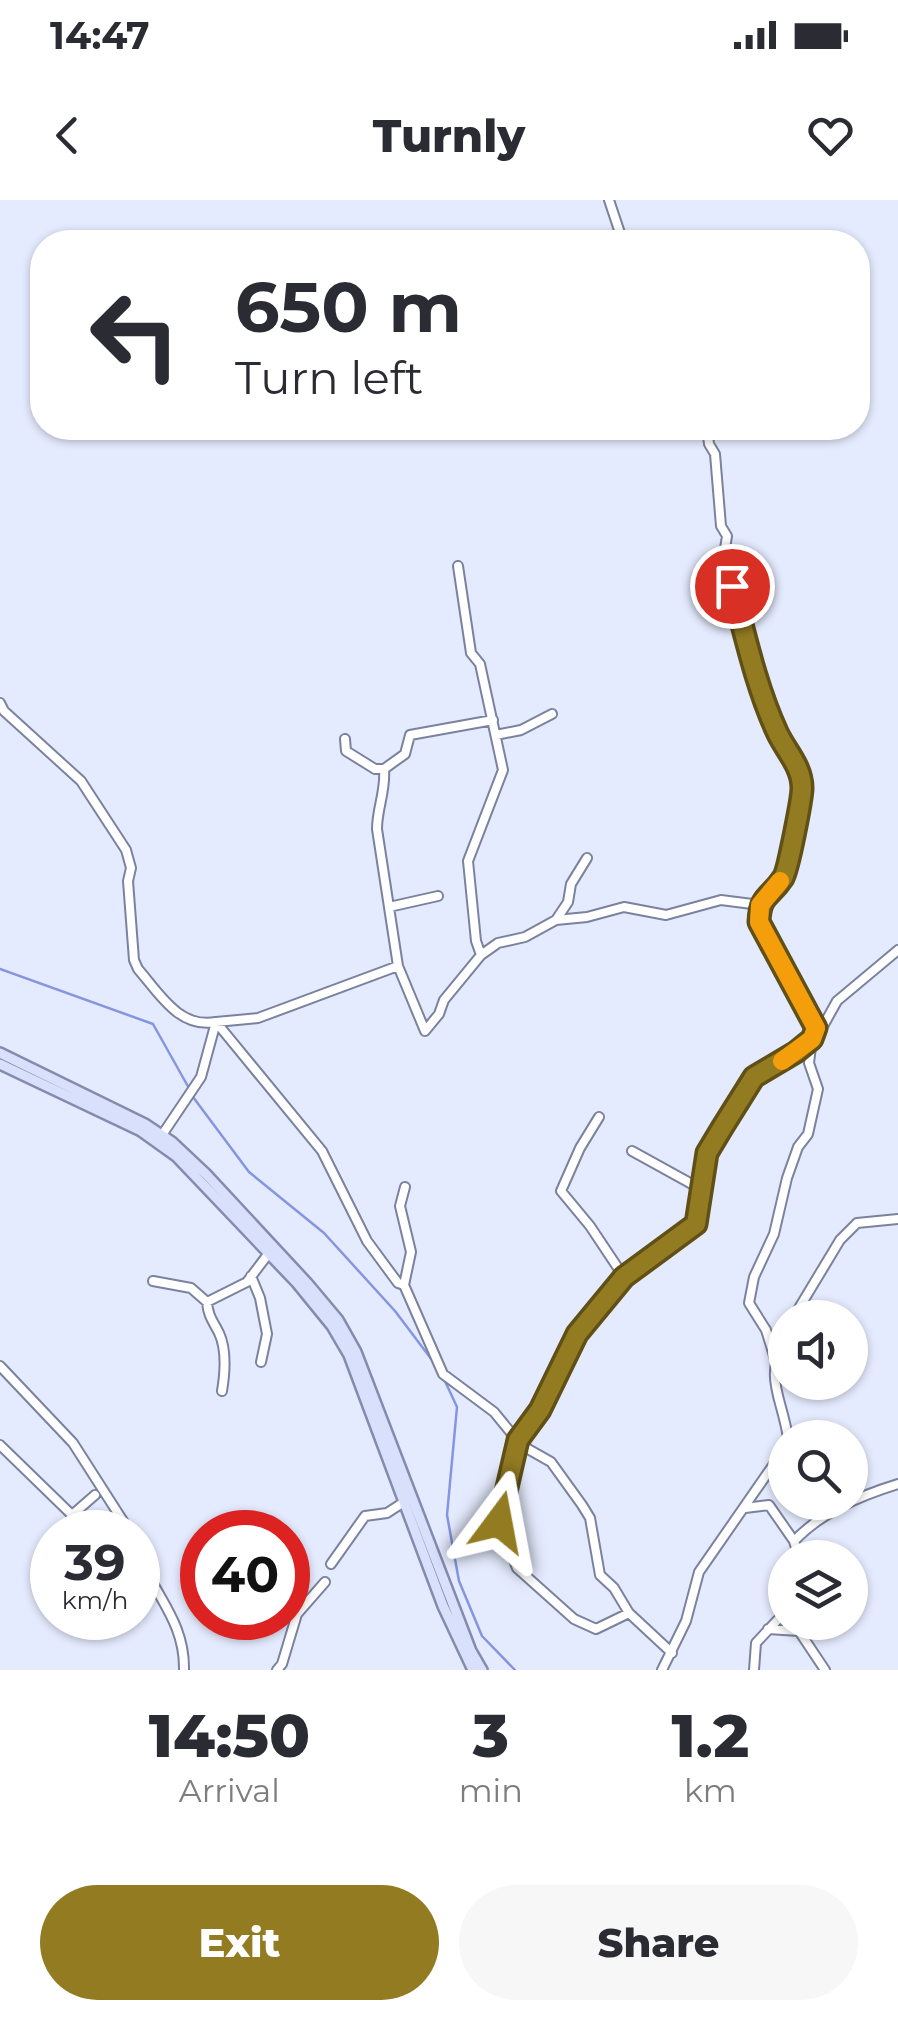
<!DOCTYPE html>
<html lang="en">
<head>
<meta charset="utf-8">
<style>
  :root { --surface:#fff; --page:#f7f7f7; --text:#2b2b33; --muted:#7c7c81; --accent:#937b22 }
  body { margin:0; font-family:Montserrat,sans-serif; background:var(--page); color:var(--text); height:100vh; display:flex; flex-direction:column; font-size:38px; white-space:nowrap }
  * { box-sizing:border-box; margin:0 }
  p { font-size:32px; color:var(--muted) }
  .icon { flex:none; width:55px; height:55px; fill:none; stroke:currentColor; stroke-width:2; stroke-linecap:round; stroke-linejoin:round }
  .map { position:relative; height:1470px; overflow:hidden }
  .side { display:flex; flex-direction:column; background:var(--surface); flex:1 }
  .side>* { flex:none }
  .top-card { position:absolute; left:30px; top:30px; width:840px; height:210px; border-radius:40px; box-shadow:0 2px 8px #0004; background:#fff; color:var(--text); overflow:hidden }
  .tools { position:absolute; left:768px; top:1100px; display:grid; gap:20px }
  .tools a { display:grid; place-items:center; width:100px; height:100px; border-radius:50%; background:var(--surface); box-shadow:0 2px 8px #0004; font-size:50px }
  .speed { position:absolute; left:30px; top:1310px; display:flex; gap:20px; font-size:50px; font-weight:700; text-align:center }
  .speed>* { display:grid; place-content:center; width:130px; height:130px; border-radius:50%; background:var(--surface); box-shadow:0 2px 8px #0004; line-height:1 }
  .speed small { font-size:25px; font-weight:400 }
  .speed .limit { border:15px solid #d22; background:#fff; color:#111 }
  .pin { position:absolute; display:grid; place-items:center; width:85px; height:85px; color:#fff; margin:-42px; border:5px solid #fff; border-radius:50%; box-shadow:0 2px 10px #0007 }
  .me { position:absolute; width:110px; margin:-55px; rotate:13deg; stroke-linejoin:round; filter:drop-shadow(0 0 8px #0008) }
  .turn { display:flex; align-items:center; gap:35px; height:210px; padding:0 40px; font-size:45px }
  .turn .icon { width:130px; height:130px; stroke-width:2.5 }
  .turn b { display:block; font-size:70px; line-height:85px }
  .eta { display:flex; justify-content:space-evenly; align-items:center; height:170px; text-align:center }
  .eta b { font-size:60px; font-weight:800; line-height:70px }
  .action { display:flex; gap:20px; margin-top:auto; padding:20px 40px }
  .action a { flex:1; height:115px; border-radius:60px; background:var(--accent); color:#fff; font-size:40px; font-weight:800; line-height:115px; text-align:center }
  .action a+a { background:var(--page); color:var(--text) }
  .status { display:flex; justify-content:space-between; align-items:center; height:70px; padding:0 50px; background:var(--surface); direction:ltr }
  .status svg { height:28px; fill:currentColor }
  header { display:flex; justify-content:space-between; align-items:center; height:130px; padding:0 40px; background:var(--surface); font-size:45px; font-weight:800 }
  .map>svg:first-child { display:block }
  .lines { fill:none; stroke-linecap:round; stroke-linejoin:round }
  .stream { stroke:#8595df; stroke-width:2.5 }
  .minor-casing { stroke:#7a829f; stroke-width:12 }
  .major-casing { stroke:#838cae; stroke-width:14 }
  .minor { stroke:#fff; stroke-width:8 }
  .major { stroke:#d9e0fc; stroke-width:9 }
  .route-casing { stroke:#605016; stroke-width:25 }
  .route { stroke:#937b22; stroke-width:18 }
  .slow { stroke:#f59e0b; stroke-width:18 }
</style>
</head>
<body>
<div class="status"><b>14:47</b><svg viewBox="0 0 49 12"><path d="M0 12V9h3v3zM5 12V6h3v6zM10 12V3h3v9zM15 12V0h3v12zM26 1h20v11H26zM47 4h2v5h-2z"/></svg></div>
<header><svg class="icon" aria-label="back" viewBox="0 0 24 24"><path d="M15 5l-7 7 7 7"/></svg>Turnly<svg class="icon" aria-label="heart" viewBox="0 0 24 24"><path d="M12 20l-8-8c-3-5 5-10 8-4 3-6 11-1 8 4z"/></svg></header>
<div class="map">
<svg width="898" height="1470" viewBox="0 0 898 1470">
  <rect width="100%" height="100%" fill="#e5ebfe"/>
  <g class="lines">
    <path class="stream" d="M0 769 153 824 190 890
      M193 897 249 972 324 1033 395 1111 435 1164
      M444 1179 457 1207 447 1315 459 1381 482 1436 515 1470"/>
    <g class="minor-casing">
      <path id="minor" d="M609 0 623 42
        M0 503 4 511 81 581 126 650 131 668 128 681 134 760 138 769C159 793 179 829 216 822L201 877 162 935
        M493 520 410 535 405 554 384 569C386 591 377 608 377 629L398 766 258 818 216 822 322 951 367 1041 398 1083 404 1085 443 1174 494 1212 521 1245 551 1262 582 1305 590 1318 600 1375 614 1388 629 1413
        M496 535 521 530 552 514
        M345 539 346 551 375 569H384
        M389 707 438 696
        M556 720 568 702 571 684 587 658
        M481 755 498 743 525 737 556 720 587 717 624 707 666 715 721 700 760 705
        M398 766 425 831 439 814 444 800 481 755 476 741 468 661 503 570 480 464 471 453 458 366
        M599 917 580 948 561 991 590 1026 624 1077
        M632 951 699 988
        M251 1076 260 1098 267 1134 261 1162
        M153 1081 191 1088 207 1102C208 1116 213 1121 219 1133 227 1150 225 1173 222 1191
        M404 1085 411 1052 400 1006 405 987
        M207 1102 247 1082 269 1053
        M793 1118 840 1040 857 1023 898 1019
        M785 1134C764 1182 781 1193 788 1238
        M775 1159 766 1130 749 1103 754 1077 774 1034 787 978 798 947 808 934 818 889 809 863 812 839 822 828 837 801 898 750
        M0 1166 73 1243 130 1332
        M0 1245 72 1315 95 1295
        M745 1308 769 1305 794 1341C822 1312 859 1296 898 1284
        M794 1341 799 1358
        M138 1351C153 1395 185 1420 184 1470
        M331 1364 365 1316 387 1313 404 1302
        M288 1400 297 1414
        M768 1429 799 1431 825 1470
        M672 1453 629 1413 596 1429 574 1419 517 1368 499 1321 518 1240 541 1209 577 1134 624 1077 696 1024 707 953 754 877 796 853 812 839 816 828 759 722 760 705 783 679 789 665 802 587 795 563 777 533 750 460 732 385 722 368 727 336 721 326 715 254 709 244 707 228
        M277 1470 282 1464 297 1414 325 1382
        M662 1470 686 1421 699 1372 785 1248
        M754 1470 756 1443 785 1412"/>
    </g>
    <g class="major-casing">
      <path id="major" d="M0 853 145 924 172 942 206 974 307 1083 338 1120 356 1152 471 1451 482 1470
        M0 864 141 931 176 956 297 1083 332 1126 349 1155 443 1406 473 1470"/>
    </g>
    <use href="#minor" class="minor"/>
    <use href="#major" class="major"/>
  </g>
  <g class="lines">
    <g class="route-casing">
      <path id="route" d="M499 1322 518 1240 540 1210 577 1134 624 1077 696 1024 707 953 722 928 754 877 796 852 812 839 816 828 759 722C760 694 770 698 783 678 788 671 802 598 802 588 802 566 785 550 777 532 756 486 745 435 732 386"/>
    </g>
    <use href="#route" class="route"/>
    <path class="slow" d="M780 681 760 705 759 722 816 828 812 839 782 861"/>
  </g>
</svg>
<div class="tools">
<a><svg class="icon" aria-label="sound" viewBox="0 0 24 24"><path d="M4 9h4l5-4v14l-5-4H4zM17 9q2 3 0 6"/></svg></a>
<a><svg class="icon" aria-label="search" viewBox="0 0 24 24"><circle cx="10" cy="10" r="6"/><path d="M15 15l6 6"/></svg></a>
<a><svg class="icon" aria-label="layers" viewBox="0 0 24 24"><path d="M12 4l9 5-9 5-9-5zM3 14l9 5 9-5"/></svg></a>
</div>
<div class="speed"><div>39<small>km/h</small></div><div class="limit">40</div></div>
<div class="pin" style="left:732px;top:386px;background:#d93025"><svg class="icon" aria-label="arrive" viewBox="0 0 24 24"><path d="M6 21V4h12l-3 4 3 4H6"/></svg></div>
<svg class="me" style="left:499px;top:1322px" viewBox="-20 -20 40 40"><path d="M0-17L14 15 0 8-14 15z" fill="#937b22" stroke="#fff" stroke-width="4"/></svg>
<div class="top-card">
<div class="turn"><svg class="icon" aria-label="left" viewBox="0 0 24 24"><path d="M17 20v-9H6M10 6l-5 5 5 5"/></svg><div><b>650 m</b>Turn left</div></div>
</div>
</div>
<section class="side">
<div class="eta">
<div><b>14:50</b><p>Arrival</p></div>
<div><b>3</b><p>min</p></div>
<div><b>1.2</b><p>km</p></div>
</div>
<div class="action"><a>Exit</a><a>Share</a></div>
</section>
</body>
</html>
